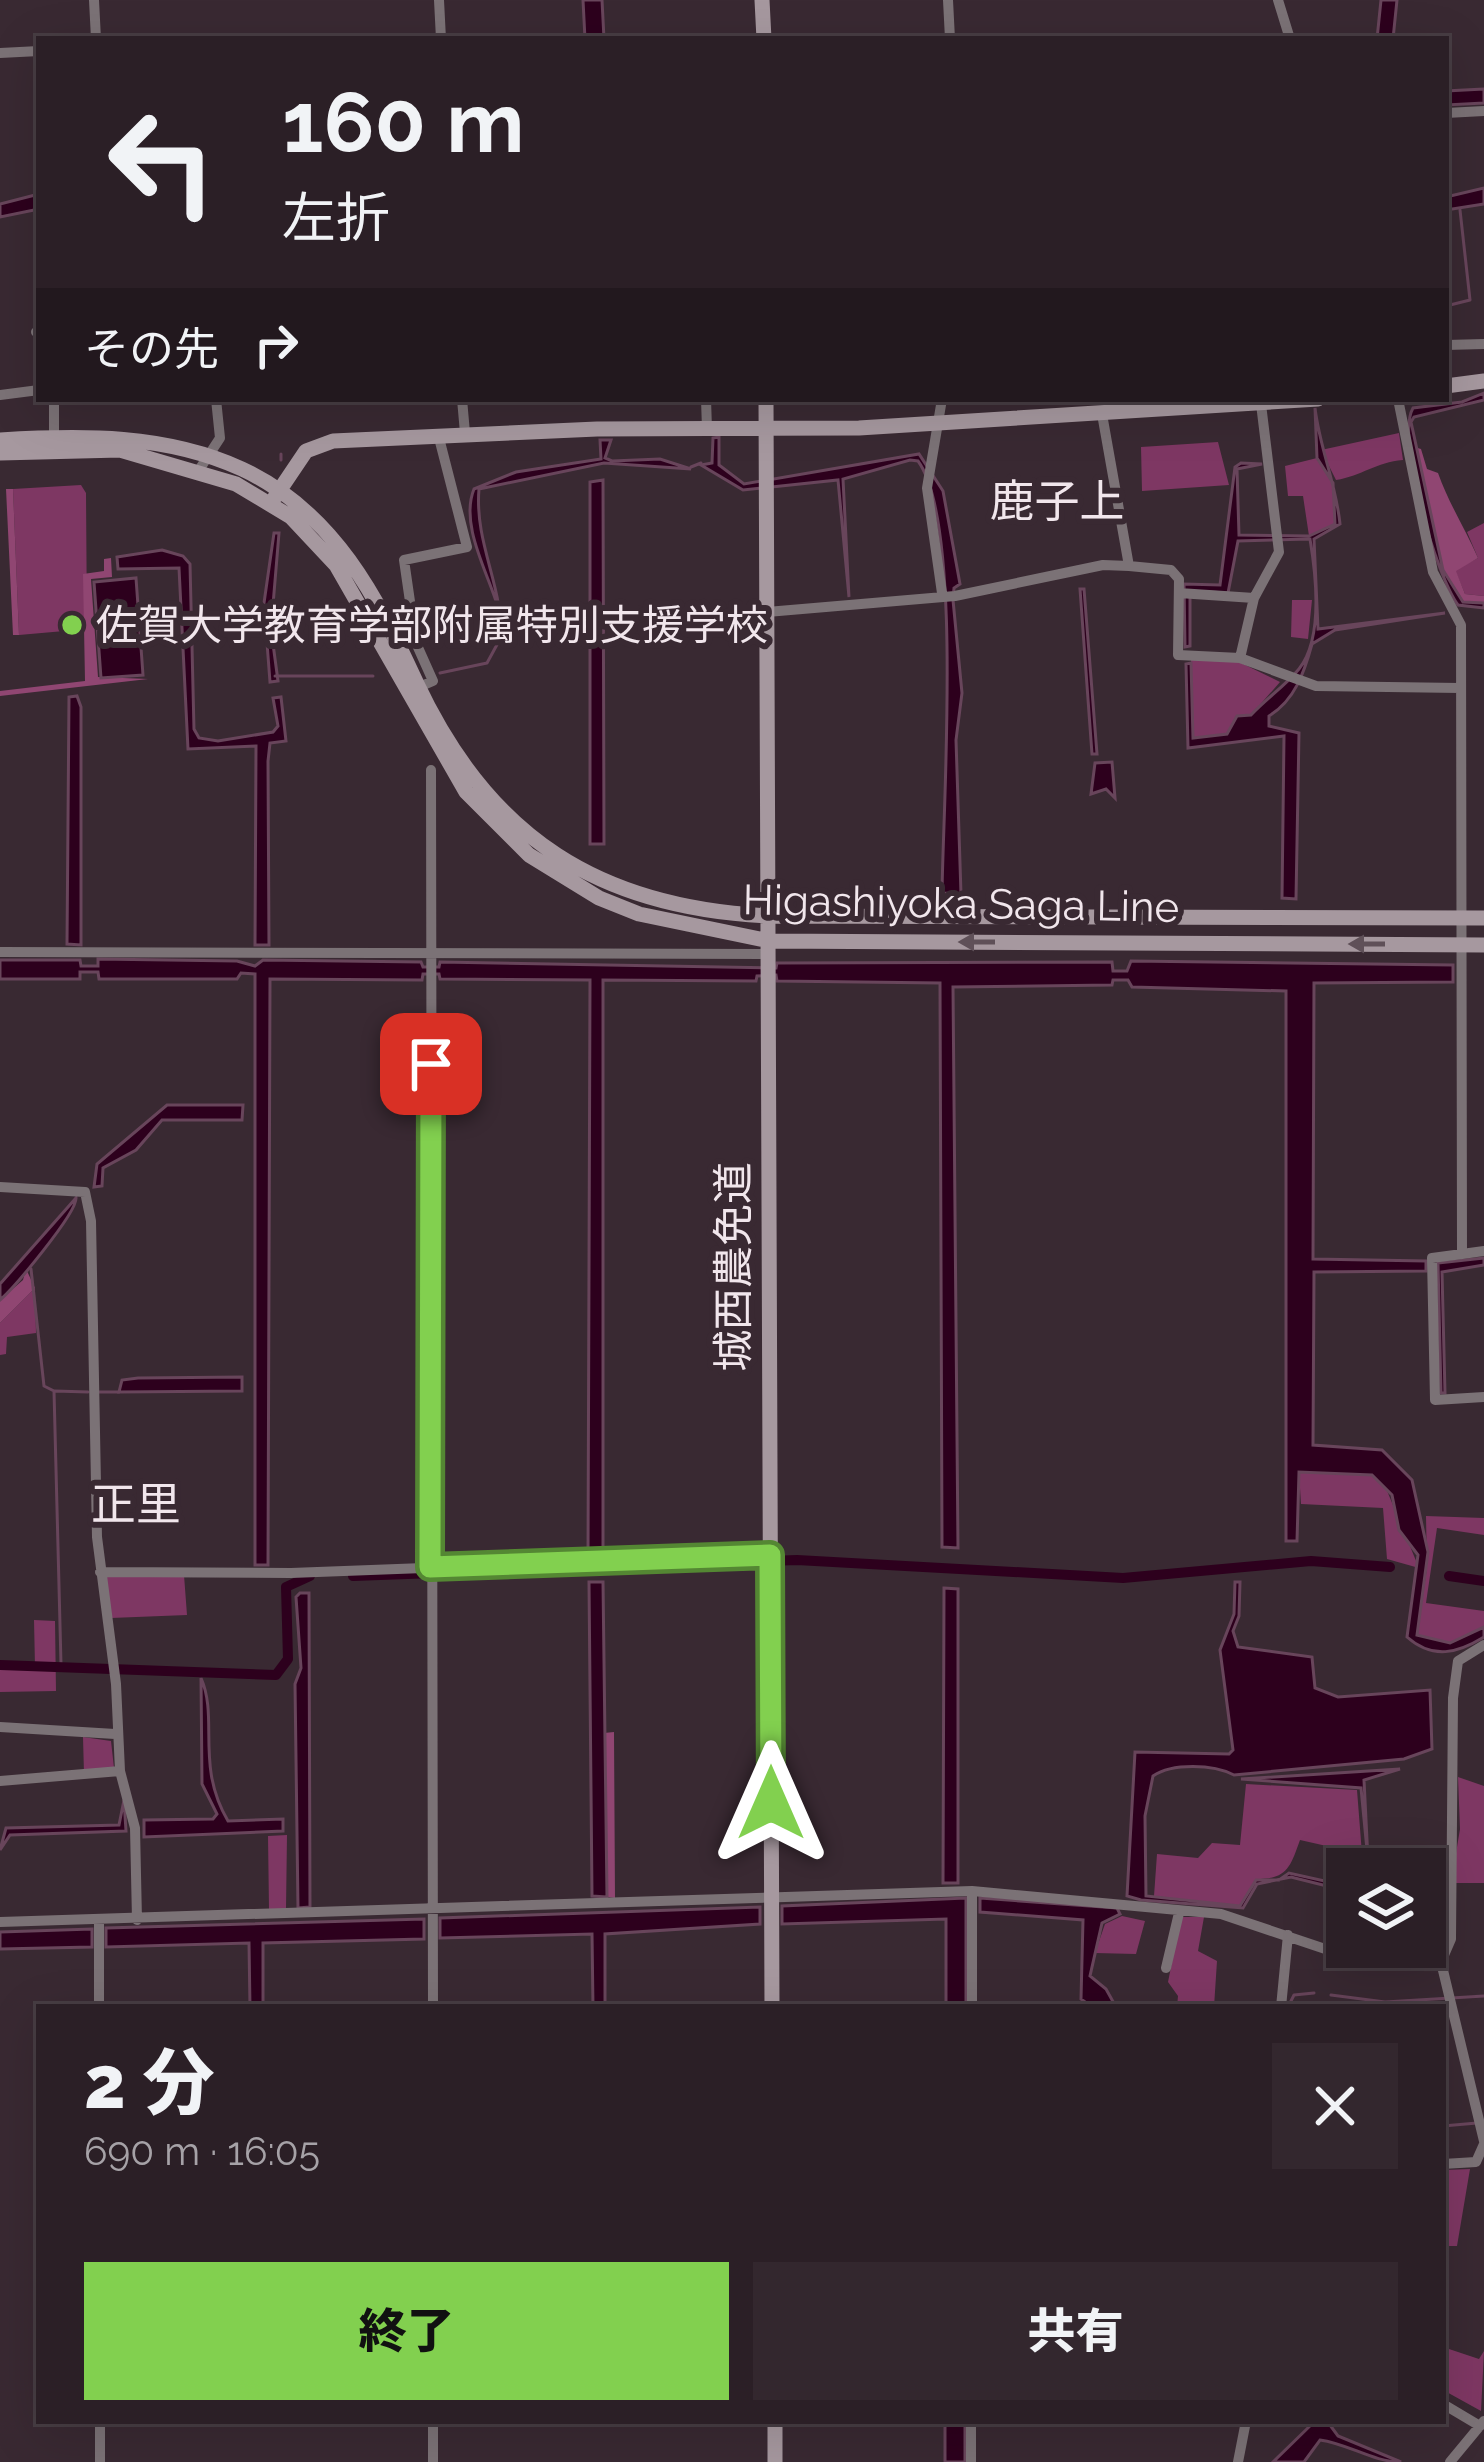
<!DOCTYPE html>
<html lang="ja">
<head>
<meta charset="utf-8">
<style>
  :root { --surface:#2b1f26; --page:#33272e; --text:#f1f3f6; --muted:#a6a2a7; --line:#473d43; --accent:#82d04f }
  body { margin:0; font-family:Raleway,"Noto Sans JP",sans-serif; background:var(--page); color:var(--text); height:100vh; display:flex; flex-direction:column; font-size:45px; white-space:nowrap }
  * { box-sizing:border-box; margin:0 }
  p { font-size:39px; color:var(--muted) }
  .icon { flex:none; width:66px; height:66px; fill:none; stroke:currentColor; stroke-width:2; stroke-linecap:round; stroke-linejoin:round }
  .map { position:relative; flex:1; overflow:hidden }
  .panel { position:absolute; left:36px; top:2004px; width:1410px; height:420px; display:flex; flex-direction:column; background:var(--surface); border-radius:0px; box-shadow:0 12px 48px #0002,0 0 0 3px var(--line) }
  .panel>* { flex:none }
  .hud { position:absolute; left:36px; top:36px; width:1413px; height:366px; border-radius:0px; box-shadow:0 12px 48px #0002,0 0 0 3px var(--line); background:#2b1f26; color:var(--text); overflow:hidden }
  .buttons { position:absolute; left:1326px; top:1848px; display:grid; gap:24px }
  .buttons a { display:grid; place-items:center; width:120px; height:120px; border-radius:0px; background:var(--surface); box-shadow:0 12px 48px #0002,0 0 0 3px var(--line); font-size:60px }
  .pin { position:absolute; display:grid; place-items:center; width:102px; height:102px; color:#fff; margin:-51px; border-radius:24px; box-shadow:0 6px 18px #0006 }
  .me { position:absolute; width:132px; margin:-66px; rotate:0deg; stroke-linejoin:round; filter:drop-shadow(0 0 9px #0008) }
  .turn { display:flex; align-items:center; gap:42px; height:252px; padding:0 48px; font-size:54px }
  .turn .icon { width:156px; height:156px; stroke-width:2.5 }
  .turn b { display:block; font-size:84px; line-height:102px }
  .then { display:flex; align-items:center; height:114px; padding:0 48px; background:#0003; gap:24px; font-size:45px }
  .round { display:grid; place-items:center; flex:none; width:126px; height:126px; border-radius:0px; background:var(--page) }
  .overview { display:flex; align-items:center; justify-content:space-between; height:204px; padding:0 48px }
  h1 { font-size:72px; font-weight:800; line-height:90px }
  .primary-button { display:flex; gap:24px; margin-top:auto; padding:24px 48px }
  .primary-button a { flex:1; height:138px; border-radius:0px; background:var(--accent); color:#111; font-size:48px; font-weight:800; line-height:138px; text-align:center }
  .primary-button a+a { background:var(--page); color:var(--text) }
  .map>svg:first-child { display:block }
  .green { fill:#7e3763 }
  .forest { fill:#904672 }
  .water { fill:#2d001d; stroke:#68455b; stroke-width:3 }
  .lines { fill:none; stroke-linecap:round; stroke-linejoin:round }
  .stream { stroke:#68455b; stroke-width:3 }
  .canal { stroke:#2d001d; stroke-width:10 }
  .street { stroke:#7b7276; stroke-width:10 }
  .secondary { stroke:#a6989f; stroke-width:15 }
  .oneway { fill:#5f5058 }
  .route-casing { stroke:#548733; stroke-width:30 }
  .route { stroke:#82d04f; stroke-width:21 }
  .poi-dot { fill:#82d04f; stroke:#392932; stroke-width:4.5 }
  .labels { text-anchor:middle; stroke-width:12; stroke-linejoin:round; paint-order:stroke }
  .poi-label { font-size:42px; fill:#f1e6ec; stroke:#392932; text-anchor:start }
  .street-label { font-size:42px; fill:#f1e6ec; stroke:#392932 }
  .neighbourhood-label { font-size:45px; fill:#f1e6ec; stroke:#392932 }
</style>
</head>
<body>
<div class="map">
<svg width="1484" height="2462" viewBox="0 0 1484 2462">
  <rect width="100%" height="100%" fill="#392932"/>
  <path class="green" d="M1399 433 1403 460C1376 462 1362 476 1336 480L1321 450Z
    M1218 442 1229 485 1142 491 1141 447Z
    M1317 458 1333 483 1335 524 1309 536 1303 496H1288L1285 466Z
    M81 485 86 493 87 629 19 635 13 489Z
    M1484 523V596L1465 594 1455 570 1478 558 1467 532Z
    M1292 600H1312L1308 639 1291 637Z
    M1191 657 1237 661 1280 682 1251 715 1237 717 1227 734 1193 738Z
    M35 1288 36 1333 7 1337 6 1354 0 1355V1323Z
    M1299 1472 1372 1475 1383 1481 1419 1568 1387 1559 1383 1508 1301 1504Z
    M1426 1516 1484 1518V1535L1437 1528 1426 1603 1484 1611V1627C1462 1640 1440 1651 1417 1635L1427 1568Z
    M104 1575H184L187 1615 111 1618Z
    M34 1620 55 1621 56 1691 0 1692V1668L35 1667Z
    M83 1737 111 1741 114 1768 84 1774Z
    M1458 1777 1484 1786V1883H1451L1460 1829Z
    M1246 1784 1357 1790 1362 1854 1300 1840C1290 1868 1287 1879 1256 1879L1241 1906 1154 1896 1157 1854 1198 1858 1212 1843 1240 1845Z
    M287 1835 286 1909 269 1910 268 1836Z
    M1122 1916 1145 1921 1136 1954 1095 1953 1105 1924Z
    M1181 1917H1204L1198 1951 1217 1961 1214 2007H1177L1178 1996 1168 1982Z
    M1470 2169 1457 2246H1443V2170Z
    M1443 2341 1449 2342V2349L1479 2359 1484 2351 1481 2411 1443 2390Z"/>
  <path class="forest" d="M1414 447 1421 449 1427 469 1438 473C1449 504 1465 528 1478 558L1456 571 1465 594 1484 596V603L1464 602 1443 570Z
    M6 489H13L19 635H13Z
    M111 558 112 577 91 579 98 677 148 679 0 696V691L85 681 83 574 104 571V559Z
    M26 1269 35 1288 0 1323V1300L23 1280Z
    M614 1732 615 1898 607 1897 604 1733Z"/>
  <path class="water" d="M583 0H602L604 39H585Z
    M1381 0H1397L1393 39H1377Z
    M1484 89V103L1446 105V91Z
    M1484 188V204L1446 210V197Z
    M39 194V209L0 217V204Z
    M1484 393V400L1414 417 1411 422 1443 570 1463 602 1484 603V608L1458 605C1437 577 1395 439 1413 408L1462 402Z
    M1315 408C1320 450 1336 483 1340 524L1314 539 1318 629 1445 613 1335 630 1312 644C1304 673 1295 700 1269 716V726L1299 733 1296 899 1282 898 1284 736 1188 748 1186 664 1191 663 1193 738 1227 734 1237 716 1251 715C1266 699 1286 685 1299 669 1323 639 1316 575 1310 539L1238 541 1228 593 1190 591V646L1185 647 1184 584 1220 585 1235 467 1241 463 1262 464 1237 469 1239 535 1309 536 1335 524 1333 483 1317 458Z
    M719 437V465L744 484 919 454 943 491 960 584 954 588 953 600 962 693 956 740 961 894 942 893C943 803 963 522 918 461L910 460 843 479 849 597 838 480 743 490 701 465 712 463 713 438Z
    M600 440H611L605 458 612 461 660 459 691 469 604 463 479 489C474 546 507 593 499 641 499 632 501 619 499 611 490 576 459 526 474 489L516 472 601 459Z
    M603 480 604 844H590V482Z
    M274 533H279L271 629 278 681 270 682 264 603Z
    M162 550 183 556 190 564 194 729 199 738 218 741 273 732 278 726 273 698 281 697 286 741 270 743 268 761 269 945H255L256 746 188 749 179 568 118 569 117 557Z
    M136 578 143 675 101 678 94 582Z
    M1080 589H1084L1097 754H1092Z
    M77 696 81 707V945L67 944 69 697Z
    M1112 762 1115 798 1106 789 1091 794 1095 763Z
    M98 959 237 961 255 966 263 960 421 962 423 967H439L440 962 776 968 777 963 1112 962 1113 971H1127L1131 961 1453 965V982L1314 983 1313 1259 1426 1261V1271L1314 1272 1313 1445 1382 1450 1412 1480 1428 1552 1417 1635 1450 1643 1484 1627V1637C1458 1653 1433 1660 1407 1637L1418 1555 1399 1530 1392 1495 1372 1475 1299 1472 1297 1541H1286V991L1132 987 1128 980H1113L1112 985 953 987 958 1548 942 1547 940 983 777 981 776 975 757 976 756 981 603 980V1556L588 1557 590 980 440 979 439 974H423L422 980 270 979 268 1565H255V974L241 973 237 979H99L98 972H80V979H0V960H80L81 966H98Z
    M167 1105H243L242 1120H162L136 1150 103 1168 102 1186 94 1187 97 1164Z
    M76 1198C77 1213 14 1288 0 1300V1284Z
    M1484 1258V1265L1442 1272 1445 1393H1441L1438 1263Z
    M242 1377V1391L119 1392 122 1380 138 1378Z
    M589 1582H603L607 1897 592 1896Z
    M1235 1582H1240L1239 1616 1233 1631 1238 1647 1312 1657 1315 1688 1338 1697 1430 1690 1432 1749 1404 1759 1234 1775C1213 1764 1172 1763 1153 1776L1145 1816 1146 1896 1240 1906 1256 1880H1279L1289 1873 1347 1886V1891L1291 1877 1257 1884 1243 1908 1141 1900 1127 1896 1135 1752 1229 1754 1233 1750 1220 1650 1234 1614Z
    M944 1588 958 1589V1883H943Z
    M300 1593H309L310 1907 298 1908 295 1684 301 1668 296 1597Z
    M201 1678C219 1719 195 1765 228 1821L283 1819V1831L144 1837V1820L213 1819 217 1814 202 1784Z
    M1400 1769 1364 1780 1368 1860 1361 1788 1241 1779Z
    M124 1800 126 1831 10 1835 0 1850 6 1828 119 1825Z
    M966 1898V2007H946V1919L782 1924V1906Z
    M980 1898 1117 1908 1120 1914 1102 1923 1090 1976 1106 1989 1116 2007H1092L1081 1999 1083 1920 980 1912Z
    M760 1907V1924L605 1934V2007H593L592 1934 440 1938V1918Z
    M424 1919V1939L263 1943V2007H250L249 1943 106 1947V1928Z
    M92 1929V1947L0 1949V1932Z
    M945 2421H965V2462H945Z
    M1306 2421H1327L1338 2436 1401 2462C1373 2462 1349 2444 1320 2440L1304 2462H1273L1312 2424Z"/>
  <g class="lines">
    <path class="stream" d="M1446 306 1470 300 1460 210
      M281 460V454
      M691 467 701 463
      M440 673 487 663 499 641
      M275 676H373
      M31 1269 44 1386 54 1391 61 1664
      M55 1391 88 1392
      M97 1392H119
      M1331 1995 1385 2002 1484 1996
      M1288 2007 1294 1995 1314 1993
      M1443 2126 1477 2123"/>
    <path class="canal" d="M353 1576 797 1560 1123 1578 1311 1561 1390 1567
      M1449 1576 1484 1581
      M0 1665 276 1675 288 1659 286 1587 310 1576"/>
    <path class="street" d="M94 0 96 39
      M439 0 441 39
      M948 0 950 39
      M1278 0 1290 39
      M0 53 39 51
      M1446 113 1484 111
      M36 332H39
      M1446 345 1484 344
      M0 395 39 390
      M462 399 465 433
      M706 399 707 429
      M1398 399 1433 572 1461 625 1462 1254 1484 1251
      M1102 414 1129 566 1171 570 1179 579 1178 655 1240 658 1316 686 1460 688
      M54 437V399
      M199 470 220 438 216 399
      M942 593 927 488 942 399
      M1179 593 1254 598
      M767 612 955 596 1103 565 1129 566
      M1240 658 1254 598 1279 552 1261 404
      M419 687 433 681 416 643 404 560 467 547 438 434
      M431 770 433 2007
      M0 952 769 954
      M0 1187 85 1192 91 1221 97 1537 116 1684 120 1771 135 1828 137 1920
      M1462 1254 1432 1258 1435 1400 1484 1397
      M100 1572 291 1573 770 1555
      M1484 1645 1458 1661 1453 1698 1451 1939 1441 1962 1484 2141
      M0 1727 115 1734
      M0 1781 120 1771
      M0 1922 972 1891 1221 1914 1373 1965 1441 1962
      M99 1922V2007
      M1166 1968 1179 1913
      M972 2007V1891
      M1281 2007 1288 1935
      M1443 2164 1476 2162 1484 2144
      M1443 2404 1480 2426
      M100 2421V2462
      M433 2462V2421
      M971 2462V2421
      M1238 2462 1246 2421
      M1450 2462 1484 2421"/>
    <path class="secondary" d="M762 0 764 39
      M1446 386 1484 381
      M766 399 772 2007
      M0 440C82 435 166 434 242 469 334 512 377 597 417 684 490 839 600 908 769 916L1484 918
      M0 453 120 450 236 484 291 517 336 565 466 792 529 855 599 898 639 914 769 941 1484 945
      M275 497 306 451 333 441 597 429 859 428 1318 399
      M775 2421V2462"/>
  </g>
  <defs><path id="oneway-solid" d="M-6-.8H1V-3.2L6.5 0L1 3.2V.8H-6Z" transform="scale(3)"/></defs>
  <g class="oneway">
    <use href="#oneway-solid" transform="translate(977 942) rotate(-180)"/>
    <use href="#oneway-solid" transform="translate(1367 944) rotate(-180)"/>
  </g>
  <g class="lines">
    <g class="route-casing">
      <path id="route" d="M431 1064 430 1567 770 1555 771 1803"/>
    </g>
    <use href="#route" class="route"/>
  </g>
  <circle class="poi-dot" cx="72" cy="625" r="12"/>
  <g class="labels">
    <g class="poi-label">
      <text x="96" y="640">佐賀大学教育学部附属特別支援学校</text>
    </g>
    <g class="street-label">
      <text transform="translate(961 903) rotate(1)" y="15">Higashiyoka Saga Line</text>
      <text transform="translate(733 1267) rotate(-90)" y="15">城西農免道</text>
    </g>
    <g class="neighbourhood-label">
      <text x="1057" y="517">鹿子上</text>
      <text x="136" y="1520">正里</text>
    </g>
  </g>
</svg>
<div class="buttons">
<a><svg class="icon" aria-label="layers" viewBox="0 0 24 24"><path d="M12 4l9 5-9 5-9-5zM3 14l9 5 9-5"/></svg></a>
</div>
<div class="pin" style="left:431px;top:1064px;background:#d93025"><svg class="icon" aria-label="arrive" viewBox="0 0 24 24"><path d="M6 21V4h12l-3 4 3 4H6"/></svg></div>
<svg class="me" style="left:771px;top:1803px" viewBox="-20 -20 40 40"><path d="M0-17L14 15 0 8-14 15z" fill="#82d04f" stroke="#fff" stroke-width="4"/></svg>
<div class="hud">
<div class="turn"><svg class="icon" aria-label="left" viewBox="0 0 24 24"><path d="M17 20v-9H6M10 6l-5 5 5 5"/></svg><div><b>160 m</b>左折</div></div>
<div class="then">その先<svg class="icon" aria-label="right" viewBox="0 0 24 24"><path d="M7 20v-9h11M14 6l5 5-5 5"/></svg></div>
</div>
<section class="panel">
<div class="overview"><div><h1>2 分</h1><p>690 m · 16:05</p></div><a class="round"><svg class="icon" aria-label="close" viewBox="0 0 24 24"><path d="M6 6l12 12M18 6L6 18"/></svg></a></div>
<div class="primary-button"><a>終了</a><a>共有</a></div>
</section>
</div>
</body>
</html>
